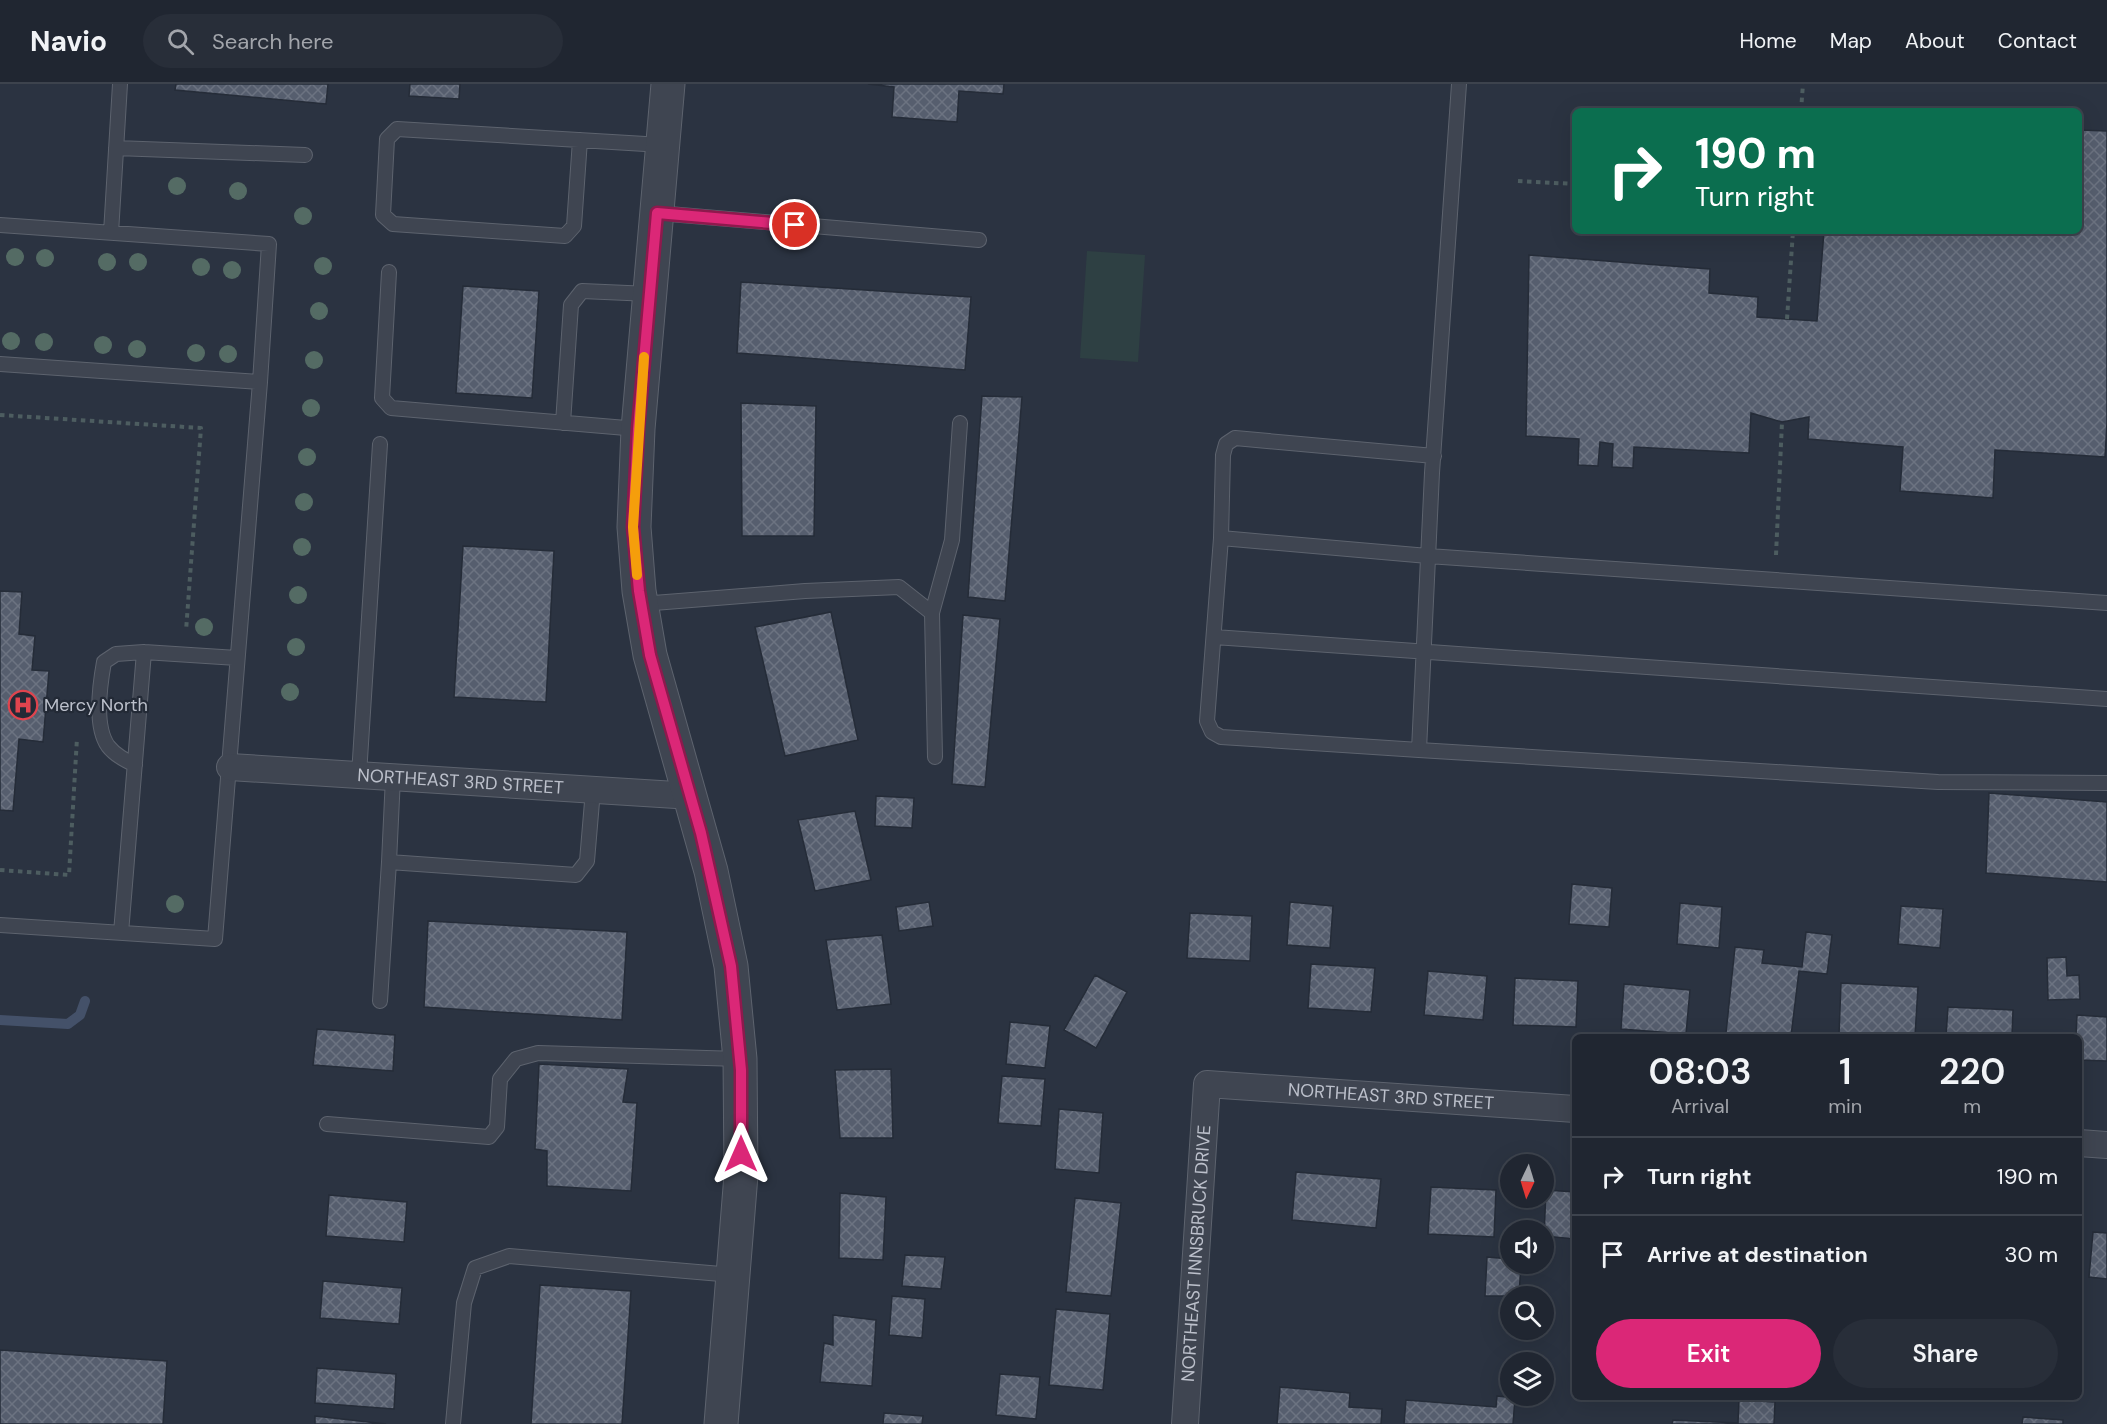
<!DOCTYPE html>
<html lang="en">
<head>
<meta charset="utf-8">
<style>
  :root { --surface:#202631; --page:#282e39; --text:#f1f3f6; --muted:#a2a5ab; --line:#3d434d; --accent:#db2777 }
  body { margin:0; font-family:"DM Sans",sans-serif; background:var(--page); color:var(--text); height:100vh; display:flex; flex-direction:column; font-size:22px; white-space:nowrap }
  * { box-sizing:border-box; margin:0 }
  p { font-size:20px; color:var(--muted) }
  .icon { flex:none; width:33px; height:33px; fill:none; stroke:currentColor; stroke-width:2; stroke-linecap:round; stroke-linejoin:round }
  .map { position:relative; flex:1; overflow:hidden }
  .panel { position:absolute; left:1572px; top:950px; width:510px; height:366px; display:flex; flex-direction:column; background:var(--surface); border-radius:9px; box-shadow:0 6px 24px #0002,0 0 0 2px var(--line) }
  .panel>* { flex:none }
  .top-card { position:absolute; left:1572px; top:24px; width:510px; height:126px; border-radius:9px; box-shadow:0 6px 24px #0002,0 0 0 2px var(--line); background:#0b6e4f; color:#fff; overflow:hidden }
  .needle { width:39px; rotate:184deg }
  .fabs { position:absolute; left:1500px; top:1070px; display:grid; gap:12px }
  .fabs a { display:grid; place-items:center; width:54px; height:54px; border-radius:50%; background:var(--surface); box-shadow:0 6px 24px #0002,0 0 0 2px var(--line); font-size:30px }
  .pin { position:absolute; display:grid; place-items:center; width:51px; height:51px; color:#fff; margin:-26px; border:3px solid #fff; border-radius:50%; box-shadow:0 2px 6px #0007 }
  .me { position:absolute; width:66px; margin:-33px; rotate:0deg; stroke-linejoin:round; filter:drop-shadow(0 0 4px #0008) }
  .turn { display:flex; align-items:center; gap:21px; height:126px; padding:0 24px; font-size:27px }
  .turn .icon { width:78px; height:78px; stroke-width:2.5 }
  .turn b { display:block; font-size:42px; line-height:51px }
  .eta { display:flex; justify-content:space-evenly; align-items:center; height:102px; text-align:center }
  .eta b { font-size:36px; font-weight:600; line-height:42px }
  .button { display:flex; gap:12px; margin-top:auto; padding:12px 24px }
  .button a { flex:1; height:69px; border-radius:36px; background:var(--accent); color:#fff; font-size:24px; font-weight:600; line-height:69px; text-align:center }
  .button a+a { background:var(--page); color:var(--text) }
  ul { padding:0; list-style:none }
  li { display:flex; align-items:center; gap:18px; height:78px; padding:0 24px; border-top:2px solid var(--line) }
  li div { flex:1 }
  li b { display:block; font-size:22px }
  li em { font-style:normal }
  header { display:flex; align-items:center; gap:36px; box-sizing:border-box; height:84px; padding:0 30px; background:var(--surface); border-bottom:2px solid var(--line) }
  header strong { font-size:28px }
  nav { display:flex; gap:33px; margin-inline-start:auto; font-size:21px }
  .search { width:420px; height:54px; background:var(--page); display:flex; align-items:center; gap:15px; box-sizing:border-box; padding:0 21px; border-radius:33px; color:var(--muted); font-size:22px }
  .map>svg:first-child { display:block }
  .green { fill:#2e4043 }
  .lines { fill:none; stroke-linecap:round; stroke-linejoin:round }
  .stream { stroke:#445169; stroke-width:10 }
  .building { fill:url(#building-cross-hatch); stroke:#252c38; stroke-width:1.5 }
  .service-casing { stroke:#5d636e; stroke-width:16 }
  .minor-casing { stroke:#5d636e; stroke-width:28 }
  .tertiary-casing { stroke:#5d636e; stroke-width:35 }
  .path { stroke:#4d5d60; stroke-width:4; stroke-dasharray:4.5 4.5; stroke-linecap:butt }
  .service { stroke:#3f4551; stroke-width:14 }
  .minor { stroke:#3f4551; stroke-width:26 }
  .tertiary { stroke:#3f4551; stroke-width:33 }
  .tree { fill:#546b64 }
  .route-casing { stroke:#8e194d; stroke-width:15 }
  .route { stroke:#db2777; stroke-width:10 }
  .slow { stroke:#f59e0b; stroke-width:10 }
  .labels { text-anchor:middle; stroke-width:4.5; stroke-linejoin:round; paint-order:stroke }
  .poi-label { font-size:18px; fill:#bcc0cb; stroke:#232a36; text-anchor:start }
  .street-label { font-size:18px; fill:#bcc0cb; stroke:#232a36 }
</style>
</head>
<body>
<header>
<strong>Navio</strong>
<div class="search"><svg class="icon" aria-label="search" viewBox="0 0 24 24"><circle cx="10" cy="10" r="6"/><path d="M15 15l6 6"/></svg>Search here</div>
<nav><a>Home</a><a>Map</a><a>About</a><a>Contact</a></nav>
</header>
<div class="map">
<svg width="2107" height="1340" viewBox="0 0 2107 1340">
  <defs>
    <pattern id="building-cross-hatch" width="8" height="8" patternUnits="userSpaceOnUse" patternTransform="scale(1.5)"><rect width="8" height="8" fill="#565e6e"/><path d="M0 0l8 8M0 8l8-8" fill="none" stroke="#6c7381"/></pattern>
  </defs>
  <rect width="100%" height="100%" fill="#2b3341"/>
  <path class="green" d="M1087 167 1145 171 1138 278 1080 274Z"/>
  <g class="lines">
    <path class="stream" d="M0 936 68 940 80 931 85 917"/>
  </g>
  <path class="building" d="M176 0H328L326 20 175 6Z
    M410 0H460L459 15 409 12Z
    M868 0H1004L1003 10 959 7 957 38 892 33 894 3Z
    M2079 46 2107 47V339L2105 373 1995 366 1993 414 1900 407 1903 363 1808 355 1809 333 1782 338 1751 329 1749 369 1634 363 1633 384 1612 383 1613 360 1600 358 1598 382 1578 381 1579 355 1526 352 1529 171 1710 185 1709 209 1758 213 1757 233 1817 237 1824 147H2079Z
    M741 198 971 213 965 286 737 269Z
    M463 202 539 207 532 314 456 309Z
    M982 312 1022 313 1005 517 968 513Z
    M741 319 816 322 814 452H742Z
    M463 462 554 467 546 618 454 613Z
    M0 507 22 508 19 550 35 552 32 586 49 587 43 658 19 655 13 727 0 726Z
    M831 528 858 656 785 672 755 543Z
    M963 531 1000 535 985 703 952 700Z
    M1989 709 2107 718V798L1986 789Z
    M876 712 914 714 912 744 875 742Z
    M855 727 871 796 815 807 798 736Z
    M1572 800 1612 804 1609 843 1569 840Z
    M929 818 933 842 899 847 896 823Z
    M1290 818 1333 822 1330 864 1287 861Z
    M1680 819 1722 823 1719 864 1677 860Z
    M1901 822 1943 825 1940 864 1898 860Z
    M1190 829 1252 832 1250 877 1187 874Z
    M428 837 627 848 622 936 424 923Z
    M1806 848 1832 851 1827 890 1799 887 1791 952H1753L1726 949 1735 863 1764 866 1762 879 1802 883Z
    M882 851 891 920 837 926 826 856Z
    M2066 873 2067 892 2079 891 2080 915 2048 916 2047 874Z
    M1311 880 1375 884 1371 928 1308 924Z
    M1428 887 1487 892 1483 936 1424 931Z
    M1095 891 1127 908 1096 964 1064 946Z
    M1515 894 1578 897 1576 943 1513 941Z
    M1841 899 1918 903 1915 952 1839 951Z
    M1624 900 1690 906 1686 950 1621 945Z
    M1948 923 2013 926 2012 952H1946Z
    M2077 931 2107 933V977L2079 976V952H2076Z
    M1010 938 1050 942 1045 984 1006 980Z
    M317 945 395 951 393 987 313 981Z
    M539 980 628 985 623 1018 637 1019 631 1107 547 1102V1067L535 1065Z
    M891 985 893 1054H840L835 986Z
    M1002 992 1045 995 1041 1042 998 1039Z
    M1059 1025 1103 1029 1099 1089 1055 1085Z
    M1296 1088 1381 1095 1376 1144 1292 1136Z
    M1431 1103 1496 1106 1494 1153 1428 1150Z
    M1546 1106 1575 1108V1155L1544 1152Z
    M840 1109 886 1113 883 1176 839 1174Z
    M329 1111 407 1118 404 1158 326 1152Z
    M1075 1114 1121 1119 1111 1212 1066 1208Z
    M2093 1148 2107 1149V1195L2089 1193Z
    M905 1171 945 1173 941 1205 902 1202Z
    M1487 1173 1510 1175V1179H1521L1519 1212H1485Z
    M323 1197 402 1204 399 1240 320 1234Z
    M540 1201 631 1207 622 1340H531Z
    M892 1212 925 1215 922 1254 889 1251Z
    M1056 1225 1110 1230 1103 1306 1049 1301Z
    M833 1231 876 1236 872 1302 820 1298 824 1259 833 1261Z
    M0 1266 167 1277 163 1340H0Z
    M317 1284 396 1290 394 1325 315 1319Z
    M1000 1290 1040 1293 1036 1335 996 1331Z
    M1280 1303 1350 1309 1349 1323 1382 1325 1381 1340H1277Z
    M1497 1312 1515 1314 1513 1340H1404L1406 1316 1496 1323Z
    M1739 1316 1775 1318 1774 1340H1672L1673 1336 1738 1339Z
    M884 1329 923 1332 922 1340H883Z
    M315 1332 386 1340H315Z
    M2023 1333 2063 1336V1340H2022Z"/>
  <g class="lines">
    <g class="service-casing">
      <path id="service" d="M1459 0 1432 389 1419 666 1938 698 2107 699
        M580 56 574 142 565 152 393 140 383 131 387 55 397 45 662 61
        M116 64 305 71
        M657 129 979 156
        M0 141 269 160 260 298 215 855 0 841
        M111 149 120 0
        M389 188 382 314 391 324 638 345
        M0 280 260 298
        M563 339 571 221 582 207 650 210
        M1221 454 1223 371 1226 360 1235 354 1434 372
        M641 520 805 507 899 503 932 529 935 673
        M932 529 952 456 960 339
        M1214 553 2107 615
        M1419 666 1221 653 1212 648 1207 637 1221 454 1428 472 2107 519
        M135 681C125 676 115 671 108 662 94 642 100 600 104 578L116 570 144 568 237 574
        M359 691 380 360
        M393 693 389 778 576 791 587 777 593 706
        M121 849 144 568
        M380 917 389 778
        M327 1040 489 1053 497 1043 500 995 516 975 538 969 740 975
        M453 1340 464 1219 475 1184 509 1172 733 1191"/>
    </g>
    <g class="minor-casing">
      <g id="minor">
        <path id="s1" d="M230 683 692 712"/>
        <path d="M2079 1059 2107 1061"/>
        <path id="s2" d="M1185 1340 1207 1000 1575 1025"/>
      </g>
    </g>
    <g class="tertiary-casing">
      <path id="tertiary" d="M668 0 638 345 634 443 639 507 650 571 711 787 731 882 740 975 741 1091 721 1340"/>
    </g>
    <path class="path" d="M1801 27 1803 0
      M1518 97 1575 100
      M1787 235 1793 147
      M0 331 201 344 186 547
      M1776 471 1782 338
      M0 786 69 791 77 654"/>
    <use href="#service" class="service"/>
    <use href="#minor" class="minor"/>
    <use href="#tertiary" class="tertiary"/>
  </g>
  <g class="tree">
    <circle cx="177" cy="102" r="9"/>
    <circle cx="238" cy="107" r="9"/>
    <circle cx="303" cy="132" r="9"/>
    <circle cx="15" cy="173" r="9"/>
    <circle cx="45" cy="174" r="9"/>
    <circle cx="107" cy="178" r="9"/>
    <circle cx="138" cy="178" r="9"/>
    <circle cx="323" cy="182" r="9"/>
    <circle cx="201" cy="183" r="9"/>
    <circle cx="232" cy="186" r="9"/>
    <circle cx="319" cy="227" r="9"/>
    <circle cx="11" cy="257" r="9"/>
    <circle cx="44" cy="258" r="9"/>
    <circle cx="103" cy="261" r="9"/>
    <circle cx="137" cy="265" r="9"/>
    <circle cx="196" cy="269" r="9"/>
    <circle cx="228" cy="270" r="9"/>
    <circle cx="314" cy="276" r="9"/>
    <circle cx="311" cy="324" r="9"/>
    <circle cx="307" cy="373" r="9"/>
    <circle cx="304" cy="418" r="9"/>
    <circle cx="302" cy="463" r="9"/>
    <circle cx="298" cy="511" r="9"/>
    <circle cx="204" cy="543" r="9"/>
    <circle cx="296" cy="563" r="9"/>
    <circle cx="290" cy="608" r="9"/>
    <circle cx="175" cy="820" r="9"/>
  </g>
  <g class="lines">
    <g class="route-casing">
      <path id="route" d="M741 1070V986L731 882 701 749 650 571 639 507 633 443 638 345 657 129 795 141"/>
    </g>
    <use href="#route" class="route"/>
    <path class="slow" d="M637 491 633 443 644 273"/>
  </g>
  <defs>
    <g id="hospital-ring" transform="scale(1.5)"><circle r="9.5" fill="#232a36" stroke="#e0444e" stroke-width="1.5"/><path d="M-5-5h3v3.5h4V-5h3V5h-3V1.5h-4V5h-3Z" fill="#e0444e"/></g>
  </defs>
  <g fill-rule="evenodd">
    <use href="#hospital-ring" x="23" y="621"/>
  </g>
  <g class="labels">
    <g class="poi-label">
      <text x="44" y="627">Mercy North</text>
    </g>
    <g class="street-label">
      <text dy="6" stroke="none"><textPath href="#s1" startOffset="231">NORTHEAST 3RD STREET</textPath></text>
      <text dy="6" stroke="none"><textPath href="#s2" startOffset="525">NORTHEAST 3RD STREET</textPath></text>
      <text dy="6" stroke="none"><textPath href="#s2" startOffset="171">NORTHEAST INNSBRUCK DRIVE</textPath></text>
    </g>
  </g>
</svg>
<div class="fabs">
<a><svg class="needle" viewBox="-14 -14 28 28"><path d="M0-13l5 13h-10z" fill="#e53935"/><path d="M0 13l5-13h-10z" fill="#a2a5ab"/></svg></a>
<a><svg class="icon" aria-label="sound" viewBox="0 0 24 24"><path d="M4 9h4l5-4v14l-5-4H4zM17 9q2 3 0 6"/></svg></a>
<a><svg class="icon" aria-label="search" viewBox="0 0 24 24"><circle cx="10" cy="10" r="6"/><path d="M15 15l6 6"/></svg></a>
<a><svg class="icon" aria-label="layers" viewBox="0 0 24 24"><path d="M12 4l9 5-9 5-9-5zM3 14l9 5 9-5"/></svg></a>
</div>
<div class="pin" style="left:795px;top:141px;background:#d93025"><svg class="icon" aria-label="arrive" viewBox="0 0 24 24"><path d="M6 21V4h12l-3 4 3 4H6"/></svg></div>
<svg class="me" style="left:741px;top:1070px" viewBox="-20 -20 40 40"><path d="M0-17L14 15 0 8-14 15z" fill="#db2777" stroke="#fff" stroke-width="4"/></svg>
<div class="top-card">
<div class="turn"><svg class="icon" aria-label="right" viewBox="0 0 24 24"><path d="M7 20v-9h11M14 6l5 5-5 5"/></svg><div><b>190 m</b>Turn right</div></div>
</div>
<section class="panel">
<div class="eta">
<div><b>08:03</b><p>Arrival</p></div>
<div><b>1</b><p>min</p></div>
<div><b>220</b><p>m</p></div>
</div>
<ul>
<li><svg class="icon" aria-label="right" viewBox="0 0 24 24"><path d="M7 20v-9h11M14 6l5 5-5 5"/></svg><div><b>Turn right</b></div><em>190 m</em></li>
<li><svg class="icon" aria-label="arrive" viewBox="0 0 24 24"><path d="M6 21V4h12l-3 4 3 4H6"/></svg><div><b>Arrive at destination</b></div><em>30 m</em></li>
</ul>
<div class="button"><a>Exit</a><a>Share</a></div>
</section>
</div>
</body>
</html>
